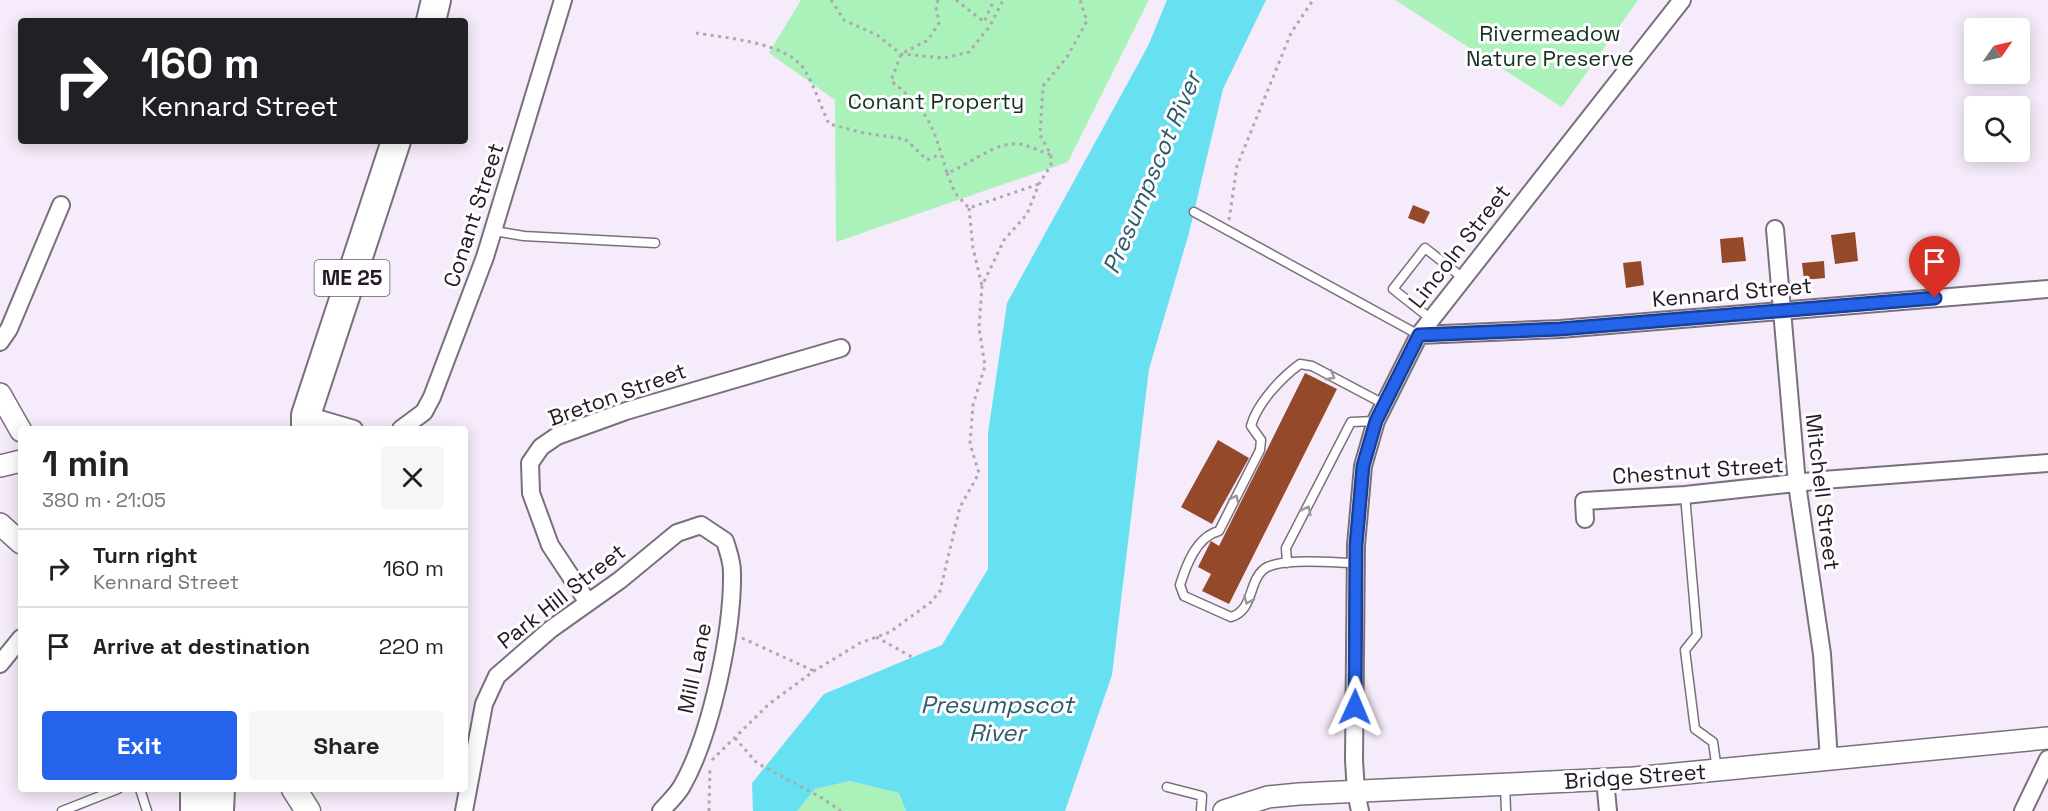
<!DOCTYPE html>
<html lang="en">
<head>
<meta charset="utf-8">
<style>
  :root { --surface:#fff; --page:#f6f6f6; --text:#222; --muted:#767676; --line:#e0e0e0; --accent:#2563eb }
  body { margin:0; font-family:"Space Grotesk",sans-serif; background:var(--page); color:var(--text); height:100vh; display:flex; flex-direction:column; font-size:22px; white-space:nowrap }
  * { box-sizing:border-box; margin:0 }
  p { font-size:20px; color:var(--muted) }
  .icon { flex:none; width:33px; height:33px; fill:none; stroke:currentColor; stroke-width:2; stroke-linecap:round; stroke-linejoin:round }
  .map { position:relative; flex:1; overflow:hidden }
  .panel { position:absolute; left:18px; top:426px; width:450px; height:366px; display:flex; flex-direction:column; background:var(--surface); border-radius:6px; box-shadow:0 3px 15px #0003 }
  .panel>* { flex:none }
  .top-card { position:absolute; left:18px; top:18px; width:450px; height:126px; border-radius:6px; box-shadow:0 3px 15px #0003; background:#202124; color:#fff; overflow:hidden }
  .needle { width:39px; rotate:56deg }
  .buttons { position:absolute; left:1964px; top:18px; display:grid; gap:12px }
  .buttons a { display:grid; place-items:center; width:66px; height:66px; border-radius:6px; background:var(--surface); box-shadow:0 3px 15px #0003; font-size:30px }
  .pin { position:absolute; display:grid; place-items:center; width:51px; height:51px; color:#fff; margin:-62px -26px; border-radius:50% 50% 50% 0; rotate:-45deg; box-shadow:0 0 6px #0007 }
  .pin .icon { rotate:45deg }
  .me { position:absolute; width:66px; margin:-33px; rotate:1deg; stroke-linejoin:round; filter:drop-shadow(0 0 4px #0008) }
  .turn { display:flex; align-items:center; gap:21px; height:126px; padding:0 24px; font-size:27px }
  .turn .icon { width:78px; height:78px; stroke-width:2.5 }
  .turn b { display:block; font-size:42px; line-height:51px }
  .round { display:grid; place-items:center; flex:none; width:63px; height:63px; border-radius:6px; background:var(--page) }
  .head { display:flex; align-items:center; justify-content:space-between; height:102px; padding:0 24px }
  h1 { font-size:36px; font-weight:700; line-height:45px }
  .button { display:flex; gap:12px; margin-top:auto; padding:12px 24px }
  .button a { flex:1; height:69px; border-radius:6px; background:var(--accent); color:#fff; font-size:24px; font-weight:700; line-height:69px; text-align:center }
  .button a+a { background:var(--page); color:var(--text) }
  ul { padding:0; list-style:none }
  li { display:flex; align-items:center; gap:18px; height:78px; padding:0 24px; border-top:2px solid var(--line) }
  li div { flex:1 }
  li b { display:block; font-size:22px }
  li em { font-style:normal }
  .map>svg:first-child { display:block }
  .green { fill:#aaf1ba }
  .water { fill:#67e0f2 }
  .building { fill:#95492b }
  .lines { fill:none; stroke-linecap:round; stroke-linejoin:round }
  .service-casing { stroke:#7a707d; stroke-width:11 }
  .minor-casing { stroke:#7a707d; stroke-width:20 }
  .tertiary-casing { stroke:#7a707d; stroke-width:24 }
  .secondary-casing { stroke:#7a707d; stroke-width:27 }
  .trunk-casing { stroke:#7a707d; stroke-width:32 }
  .path { stroke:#aea6b2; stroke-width:3; stroke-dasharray:3 4.5; stroke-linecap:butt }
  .service { stroke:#fff; stroke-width:8 }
  .minor { stroke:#fff; stroke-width:16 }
  .tertiary { stroke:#fff; stroke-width:21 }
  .secondary { stroke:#fff; stroke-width:24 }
  .trunk { stroke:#fff; stroke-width:28 }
  .oneway { stroke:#9a989b }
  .route-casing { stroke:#184099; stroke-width:15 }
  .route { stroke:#2563eb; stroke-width:10 }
  .labels { text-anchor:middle; stroke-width:6; stroke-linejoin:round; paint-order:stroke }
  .shield { fill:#fefcff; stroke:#625e64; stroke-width:1.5 }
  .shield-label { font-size:21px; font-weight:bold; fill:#1f1b21 }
  .park-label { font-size:22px; fill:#12321b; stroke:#fefcff }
  .street-label { font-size:22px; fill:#1f1b21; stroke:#fefcff }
  .water-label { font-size:24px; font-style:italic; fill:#2a5e66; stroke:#fefcff }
</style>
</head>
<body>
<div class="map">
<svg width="2048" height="811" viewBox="0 0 2048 811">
  <rect width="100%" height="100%" fill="#f6ebfa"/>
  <path class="green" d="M801 0H1149L1068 162 836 242 835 100 769 53Z
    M1395 0H1638L1562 107Z
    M850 781 899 793 906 811H797L815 789Z"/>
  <path class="water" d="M1167 0H1266L1223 89 1189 233 1149 369 1112 675 1065 811H906L899 793 850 781 815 789 797 811H753L752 783 824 694 942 645 988 569V433L1007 303 1148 46Z"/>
  <path class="building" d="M1413 205 1430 212 1424 224 1408 218Z
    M1855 232 1858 261 1835 264 1831 235Z
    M1743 237 1746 261 1722 263 1720 239Z
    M1641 261 1644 285 1626 288 1623 263Z
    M1824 261 1825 278 1804 280 1802 263Z
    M1305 373 1337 389 1229 604 1202 591 1211 574 1198 567 1211 541 1219 546Z
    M1218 440 1249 458 1212 524 1181 507Z"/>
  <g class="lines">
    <g class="service-casing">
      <path id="service" d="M1194 212 1419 335
        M494 231 524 236 655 243
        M1431 319 1393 289 1425 248 1463 278
        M1685 495 1697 635 1685 650 1695 729 1713 742 1717 770
        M1287 563 1286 548 1351 422 1376 421
        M1357 563C1336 563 1280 557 1264 569 1248 582 1254 610 1231 617L1184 596 1180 585C1186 566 1196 537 1219 531L1260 450 1261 440 1251 426C1257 403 1282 377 1300 364L1312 366 1384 404
        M1505 786 1506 811
        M1167 787 1202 796 1201 811
        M140 789 147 811
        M62 811 118 789"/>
    </g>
    <g class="minor-casing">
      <path id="minor" d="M1775 229 1797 484 1822 654 1829 760
        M1419 335 1560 329 2048 289
        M0 342 9 329 61 205
        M306 415 354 429
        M401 429 424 412 432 397 485 257 563 0
        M1585 519 1584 501 1685 495 1823 480 2048 463
        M587 601 550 545 531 493 530 463 541 447 557 436 626 411 841 348
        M0 664 21 638
        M1605 779 1608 811
        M464 811 484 704 497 676 551 629 620 580 677 533 701 525 725 541C728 551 732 561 732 572 733 631 711 735 682 786 677 795 668 803 661 811
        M1360 811 1356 792 1354 760 1356 545 1363 466 1376 421 1419 335 1682 0
        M2023 811 2048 759"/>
    </g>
    <g class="tertiary-casing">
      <path id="tertiary" d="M0 394 21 431
        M0 466 21 461
        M0 524 21 543
        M1224 811 1268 797 1299 794 1634 778 2048 738"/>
    </g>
    <g class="secondary-casing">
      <path id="secondary" d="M294 789 308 811"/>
    </g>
    <g class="trunk-casing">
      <path id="trunk" d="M431 21 436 0
        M306 429V415L396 141
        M195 789V811
        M219 811 220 789"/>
    </g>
    <path class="path" d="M831 0 844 20 877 35 901 54 944 58 969 52 990 26 1003 0
      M938 0 936 7 939 23 928 40 901 54 891 81C930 111 933 127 947 173 970 165 998 138 1024 145 1033 147 1041 152 1051 155
      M956 0 984 22 994 0
      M696 33C725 38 786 42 804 69 814 85 821 107 829 124L864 133 905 139 927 160 941 154
      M947 173 955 193 969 208 1039 184
      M969 208 973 248 982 286
      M1229 220 1237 166 1291 33 1313 0
      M876 637 912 657
      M742 638 814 671
      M735 738 757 763 822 798 841 811
      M712 760 769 704 814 671 860 643 890 632 931 602 940 591 960 507 979 473 970 444 973 405 985 366 979 328 982 286 1004 240 1027 214 1039 184 1051 165V155L1040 135 1043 86 1067 57 1087 21 1080 0
      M709 811 710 766"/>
    <use href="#service" class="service"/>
    <use href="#minor" class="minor"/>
    <use href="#tertiary" class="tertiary"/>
    <use href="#secondary" class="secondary"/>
    <use href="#trunk" class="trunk"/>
  </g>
  <defs><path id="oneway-chevron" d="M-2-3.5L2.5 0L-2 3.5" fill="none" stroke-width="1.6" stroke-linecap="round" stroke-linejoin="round" transform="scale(1.5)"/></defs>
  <g class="oneway">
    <use href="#oneway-chevron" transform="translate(1331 376) rotate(28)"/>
    <use href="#oneway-chevron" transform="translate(1235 499) rotate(-63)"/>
    <use href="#oneway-chevron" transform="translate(1307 510) rotate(-64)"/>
    <use href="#oneway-chevron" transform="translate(1248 600) rotate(114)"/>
  </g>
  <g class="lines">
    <g class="route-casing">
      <path id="route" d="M1355 707 1356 545 1363 466 1376 421 1419 335 1560 329 1935 298"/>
    </g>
    <use href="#route" class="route"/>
  </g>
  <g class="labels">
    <rect class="shield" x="314.5" y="260" width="75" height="36" rx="4.5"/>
    <g class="shield-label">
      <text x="352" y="285">ME 25</text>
    </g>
    <g class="park-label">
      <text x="1550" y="41">Rivermeadow<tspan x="1550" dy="25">Nature Preserve</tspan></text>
      <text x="936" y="109">Conant Property</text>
    </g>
    <g class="street-label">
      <text transform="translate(473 215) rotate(-72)" y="8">Conant Street</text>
      <text transform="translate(1459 246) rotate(-52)" y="8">Lincoln Street</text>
      <text transform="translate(1732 292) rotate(-5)" y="8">Kennard Street</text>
      <text transform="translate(617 394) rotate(-20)" y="8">Breton Street</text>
      <text transform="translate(1698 470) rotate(-4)" y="8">Chestnut Street</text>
      <text transform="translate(1823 492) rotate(83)" y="8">Mitchell Street</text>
      <text transform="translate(561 596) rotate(-38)" y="8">Park Hill Street</text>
      <text transform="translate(694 668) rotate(-78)" y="8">Mill Lane</text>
      <text transform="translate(1635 776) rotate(-4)" y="8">Bridge Street</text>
    </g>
    <g class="water-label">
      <text transform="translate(1152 173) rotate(-67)" y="8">Presumpscot River</text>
      <text x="997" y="713">Presumpscot<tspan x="997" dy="28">River</tspan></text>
    </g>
  </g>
</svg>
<div class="buttons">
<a><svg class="needle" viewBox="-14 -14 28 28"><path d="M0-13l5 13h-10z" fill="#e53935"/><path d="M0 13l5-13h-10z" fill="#767676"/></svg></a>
<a><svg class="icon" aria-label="search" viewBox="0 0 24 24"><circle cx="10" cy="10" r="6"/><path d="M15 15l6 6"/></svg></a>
</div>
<div class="pin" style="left:1935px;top:298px;background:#d93025"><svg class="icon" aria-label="arrive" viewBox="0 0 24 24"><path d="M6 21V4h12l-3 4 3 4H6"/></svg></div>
<svg class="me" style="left:1355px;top:707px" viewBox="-20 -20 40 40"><path d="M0-17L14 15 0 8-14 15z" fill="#2563eb" stroke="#fff" stroke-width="4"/></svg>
<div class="top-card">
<div class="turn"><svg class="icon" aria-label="right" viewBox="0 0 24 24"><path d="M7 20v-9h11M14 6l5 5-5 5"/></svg><div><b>160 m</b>Kennard Street</div></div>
</div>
<section class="panel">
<div class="head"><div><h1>1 min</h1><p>380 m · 21:05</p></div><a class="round"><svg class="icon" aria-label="close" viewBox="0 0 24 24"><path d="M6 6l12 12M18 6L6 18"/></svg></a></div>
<ul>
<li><svg class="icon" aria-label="right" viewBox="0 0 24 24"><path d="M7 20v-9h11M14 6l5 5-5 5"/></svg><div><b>Turn right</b><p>Kennard Street</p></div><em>160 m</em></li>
<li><svg class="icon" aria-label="arrive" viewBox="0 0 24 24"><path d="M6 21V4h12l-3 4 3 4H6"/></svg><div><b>Arrive at destination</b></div><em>220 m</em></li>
</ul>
<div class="button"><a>Exit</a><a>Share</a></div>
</section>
</div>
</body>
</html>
